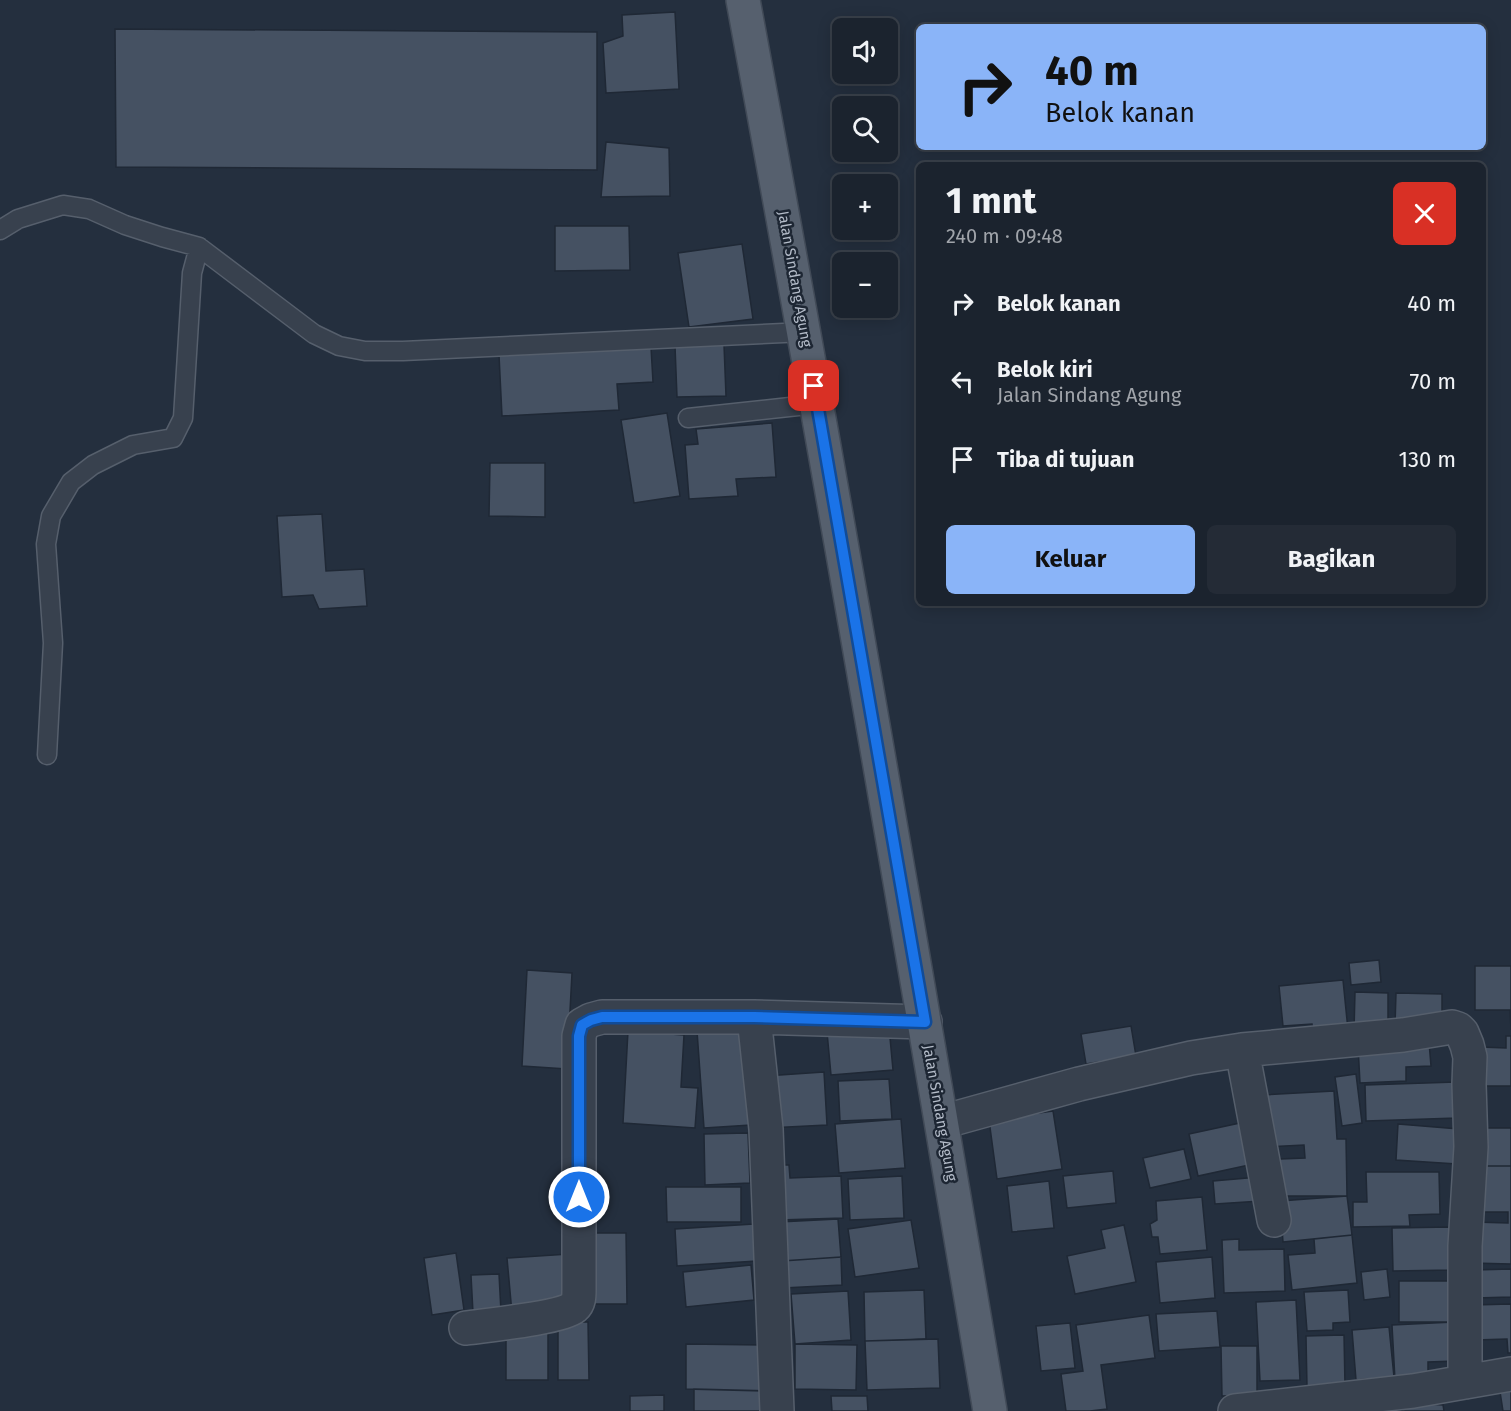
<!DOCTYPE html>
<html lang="id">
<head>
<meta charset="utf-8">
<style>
  :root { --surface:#1b232e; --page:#242b36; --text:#f1f3f6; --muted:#a0a4aa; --line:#39404a; --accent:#8ab4f8 }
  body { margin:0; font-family:"Fira Sans",sans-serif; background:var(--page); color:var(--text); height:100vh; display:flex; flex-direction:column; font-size:22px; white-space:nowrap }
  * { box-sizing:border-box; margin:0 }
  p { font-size:20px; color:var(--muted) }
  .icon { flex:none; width:33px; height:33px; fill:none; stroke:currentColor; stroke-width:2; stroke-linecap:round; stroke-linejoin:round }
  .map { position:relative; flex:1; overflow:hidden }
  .sheet { position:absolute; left:916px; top:162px; width:570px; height:444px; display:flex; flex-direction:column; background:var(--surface); border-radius:9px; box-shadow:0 3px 15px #0003,0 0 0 2px var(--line) }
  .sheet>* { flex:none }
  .top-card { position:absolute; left:916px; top:24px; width:570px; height:126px; border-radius:9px; box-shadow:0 3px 15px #0003,0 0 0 2px var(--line); background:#8ab4f8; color:#111; overflow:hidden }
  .controls { position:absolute; left:832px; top:18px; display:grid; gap:12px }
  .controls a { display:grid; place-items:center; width:66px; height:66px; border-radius:9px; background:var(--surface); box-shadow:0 3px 15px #0003,0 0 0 2px var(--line); font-size:30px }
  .pin { position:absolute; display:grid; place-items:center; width:51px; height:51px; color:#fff; margin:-26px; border-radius:12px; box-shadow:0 3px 9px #0006 }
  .me { position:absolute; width:66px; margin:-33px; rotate:0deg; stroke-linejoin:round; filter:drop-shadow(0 0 4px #0008) }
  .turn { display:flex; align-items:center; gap:21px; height:126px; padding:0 30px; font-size:27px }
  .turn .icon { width:78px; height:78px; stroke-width:2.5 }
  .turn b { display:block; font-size:42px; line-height:51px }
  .round { display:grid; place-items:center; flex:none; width:63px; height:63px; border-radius:9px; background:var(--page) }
  .head { display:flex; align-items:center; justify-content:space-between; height:102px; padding:0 30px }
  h1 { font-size:36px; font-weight:700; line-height:45px }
  .primary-button { display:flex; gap:12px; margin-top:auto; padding:12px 30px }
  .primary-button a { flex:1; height:69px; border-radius:9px; background:var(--accent); color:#111; font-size:24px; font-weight:700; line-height:69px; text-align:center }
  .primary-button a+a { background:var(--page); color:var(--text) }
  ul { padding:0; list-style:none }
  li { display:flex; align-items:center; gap:18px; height:78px; padding:0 30px }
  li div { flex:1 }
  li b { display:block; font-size:22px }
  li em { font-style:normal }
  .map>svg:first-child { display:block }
  .building { fill:#455162; stroke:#1f2835; stroke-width:1.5 }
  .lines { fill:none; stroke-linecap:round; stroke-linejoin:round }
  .service-casing { stroke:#565f6c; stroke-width:21 }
  .minor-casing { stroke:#565f6c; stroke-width:36 }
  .primary-casing { stroke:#414a57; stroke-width:36 }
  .service { stroke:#38414e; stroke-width:18 }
  .minor { stroke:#38414e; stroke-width:33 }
  .primary { stroke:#56606e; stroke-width:33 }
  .route-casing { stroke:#114b97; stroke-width:15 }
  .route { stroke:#1a73e8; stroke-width:10 }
  .labels { text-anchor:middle; stroke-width:5; stroke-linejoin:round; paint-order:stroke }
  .street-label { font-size:15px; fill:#b4bcc9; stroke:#1d2633 }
</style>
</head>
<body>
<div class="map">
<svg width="1511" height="1411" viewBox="0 0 1511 1411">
  <rect width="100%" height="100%" fill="#242f3e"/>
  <path class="building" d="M675 12 679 89 606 93 603 43 623 36 622 15Z
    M115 29 597 32V170L116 167Z
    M606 142 669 148 670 196 601 197Z
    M555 226H629L630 270 555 271Z
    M742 244 753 319 689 327 678 253Z
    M724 345 726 396 677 397 675 346Z
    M651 347 653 382 617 384 619 410 502 416 499 355Z
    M667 413 680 496 634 503 621 420Z
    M772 423 776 477 736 479 738 496 689 499 685 445 698 444 696 429Z
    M490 463H545V517L489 516Z
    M322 514 326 571 364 569 367 606 319 609 313 595 282 597 277 516Z
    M1379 960 1381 982 1351 985 1349 963Z
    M1475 966H1511V1030L1510 1010H1475Z
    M527 970 572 973 567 1069 522 1066Z
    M1343 980 1348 1030 1313 1034 1312 1024 1283 1026 1279 986Z
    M1355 992 1388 993V1031H1354Z
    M1396 993 1442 994V1027L1395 1026Z
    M1131 1026 1136 1056 1086 1064 1081 1034Z
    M744 1027 751 1125 704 1128 697 1031Z
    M889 1027 893 1070 831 1075 827 1032Z
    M628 1031 684 1035 681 1087 698 1088 695 1128 623 1123Z
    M1506 1036H1511V1086H1481L1480 1047 1506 1048Z
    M1429 1042 1431 1066 1406 1067V1081L1360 1083 1358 1046Z
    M824 1072 827 1125 768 1128 765 1076Z
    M1356 1074 1362 1123 1342 1126 1335 1077Z
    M889 1079 892 1119 840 1121 838 1081Z
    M1456 1082 1457 1118 1366 1121 1365 1085Z
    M1334 1091 1337 1139H1346L1347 1196H1282L1280 1159 1305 1158 1304 1145 1266 1147 1262 1095Z
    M1053 1111 1062 1169 997 1179 989 1120Z
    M901 1119 905 1168 839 1173 835 1124Z
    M1240 1123 1249 1165 1198 1176 1189 1134Z
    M1398 1124 1459 1129 1457 1164 1396 1160Z
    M1477 1128H1511V1166H1477Z
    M748 1133 750 1183 705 1185 704 1134Z
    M1184 1149 1191 1179 1150 1188 1143 1158Z
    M776 1165H789L790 1178 841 1176 843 1218 779 1220Z
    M1477 1166H1511V1264L1472 1263 1473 1222 1508 1223V1212H1477Z
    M1113 1171 1116 1203 1067 1208 1063 1176Z
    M1366 1172H1439L1440 1214 1409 1215 1410 1226 1353 1227V1202H1367Z
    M902 1176 904 1218 850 1220 848 1179Z
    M1259 1177 1261 1201 1215 1204 1213 1181Z
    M1049 1181 1054 1228 1012 1232 1007 1186Z
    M666 1187H741V1222H667Z
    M1347 1196 1352 1235 1283 1242 1280 1201Z
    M1202 1197 1207 1250 1160 1254 1158 1237H1152L1150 1224 1157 1220 1156 1201Z
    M838 1219 841 1257 782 1261 779 1222Z
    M911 1220 919 1268 855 1277 848 1229Z
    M754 1224 757 1261 677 1266 675 1229Z
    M1124 1225 1136 1282 1075 1294 1067 1256 1105 1248 1101 1230Z
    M1451 1227 1452 1270 1393 1271 1392 1228Z
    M587 1233H626L627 1304H587Z
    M1352 1235 1357 1283 1292 1290 1288 1255 1315 1253 1314 1239Z
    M1239 1239V1250L1284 1249 1285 1291 1224 1293 1222 1240Z
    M456 1253 464 1310 432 1315 424 1258Z
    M569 1254 572 1301 512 1313 507 1258Z
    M841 1257 842 1285 783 1288 782 1261Z
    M1212 1257 1215 1298 1160 1303 1156 1262Z
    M751 1265 754 1300 686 1307 683 1272Z
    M1387 1269 1390 1297 1364 1300 1361 1272Z
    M1511 1269V1297L1475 1298V1270Z
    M499 1274 501 1312 473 1313 471 1275Z
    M1399 1281H1454V1322H1399Z
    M924 1290 926 1339 865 1341 864 1292Z
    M1348 1290 1350 1322 1333 1323V1330L1307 1331 1304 1292Z
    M848 1291 851 1340 795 1344 791 1294Z
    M1296 1300 1300 1380 1260 1381 1256 1302Z
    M1511 1304V1353H1508L1507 1339 1475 1340 1473 1305Z
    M1217 1311 1220 1347 1159 1351 1156 1314Z
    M1149 1315 1155 1358 1101 1365 1107 1409 1090 1411H1066L1061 1374 1083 1371 1076 1325Z
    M558 1322H588L589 1380H558Z
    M1454 1322 1456 1361 1428 1362V1379L1395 1380 1392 1325Z
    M1070 1323 1075 1368 1041 1371 1036 1326Z
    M1389 1327 1394 1377 1356 1380 1352 1330Z
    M506 1330 548 1331V1380H506Z
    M1344 1335 1345 1386 1307 1387 1306 1336Z
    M938 1339 940 1388 867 1390 865 1341Z
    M686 1344 763 1345V1391L686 1389Z
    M795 1344 857 1345 856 1390 795 1389Z
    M1221 1346H1257V1395L1222 1396Z
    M1511 1383V1411H1503L1499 1385Z
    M694 1389 769 1391V1411H694Z
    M664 1395V1411H630V1396Z
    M831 1396H867L868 1411H832Z
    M1401 1402 1443 1405 1444 1411H1402Z"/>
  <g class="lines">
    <g class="service-casing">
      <path id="service" d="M0 230 18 219 63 205 89 209 125 225 162 237 199 247 314 334 339 346 365 351H403L805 332
        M688 418 817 404
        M47 755 53 643 46 544 51 516 71 482 93 465 133 445 173 438 183 418 192 273 199 247"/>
    </g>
    <g class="minor-casing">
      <path id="minor" d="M754 1017 766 1129 777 1411
        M1242 1050 1274 1220
        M942 1122 1079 1084 1191 1058 1242 1050 1403 1035 1452 1027 1458 1029 1462 1033 1467 1045 1470 1057 1469 1084 1471 1147 1465 1246V1382
        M466 1328C487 1325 561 1318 574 1307 579 1303 579 1296 579 1290V1036L582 1025 591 1020 602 1017H754L925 1022
        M1235 1411 1413 1391 1511 1374"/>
    </g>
    <g class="primary-casing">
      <path id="primary" d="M743 0C830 469 911 940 990 1411"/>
    </g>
    <use href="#service" class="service"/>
    <use href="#minor" class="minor"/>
    <use href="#primary" class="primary"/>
  </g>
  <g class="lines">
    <g class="route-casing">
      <path id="route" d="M579 1197V1036L582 1025 591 1020 602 1017H754L925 1022 814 386"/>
    </g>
    <use href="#route" class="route"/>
  </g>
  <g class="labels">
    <g class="street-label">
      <text transform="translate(795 279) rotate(80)" y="5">Jalan Sindang Agung</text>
      <text transform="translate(940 1113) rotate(80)" y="5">Jalan Sindang Agung</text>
    </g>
  </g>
</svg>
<div class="controls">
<a><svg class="icon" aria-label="sound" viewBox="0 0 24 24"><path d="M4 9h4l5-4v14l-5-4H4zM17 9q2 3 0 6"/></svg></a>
<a><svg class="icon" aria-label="search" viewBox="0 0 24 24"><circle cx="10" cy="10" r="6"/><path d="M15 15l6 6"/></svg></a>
<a>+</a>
<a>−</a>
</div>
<div class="pin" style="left:814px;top:386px;background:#d93025"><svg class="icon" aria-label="arrive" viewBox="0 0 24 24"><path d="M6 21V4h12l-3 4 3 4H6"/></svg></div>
<svg class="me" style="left:579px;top:1197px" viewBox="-20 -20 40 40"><circle r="17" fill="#1a73e8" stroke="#fff" stroke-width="3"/><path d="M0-11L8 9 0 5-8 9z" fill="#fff"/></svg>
<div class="top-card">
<div class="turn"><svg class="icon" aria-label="right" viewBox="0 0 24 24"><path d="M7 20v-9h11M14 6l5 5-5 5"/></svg><div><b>40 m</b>Belok kanan</div></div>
</div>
<section class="sheet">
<div class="head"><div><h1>1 mnt</h1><p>240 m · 09:48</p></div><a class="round" style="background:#d93025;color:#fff"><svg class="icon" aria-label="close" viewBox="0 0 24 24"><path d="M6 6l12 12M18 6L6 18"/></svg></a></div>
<ul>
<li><svg class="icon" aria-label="right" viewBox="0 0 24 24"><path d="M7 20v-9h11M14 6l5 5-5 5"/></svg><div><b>Belok kanan</b></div><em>40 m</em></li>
<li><svg class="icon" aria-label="left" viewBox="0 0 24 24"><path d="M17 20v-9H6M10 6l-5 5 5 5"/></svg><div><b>Belok kiri</b><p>Jalan Sindang Agung</p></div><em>70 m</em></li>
<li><svg class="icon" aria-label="arrive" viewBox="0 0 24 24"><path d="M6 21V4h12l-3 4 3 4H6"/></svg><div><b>Tiba di tujuan</b></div><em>130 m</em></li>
</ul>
<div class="primary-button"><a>Keluar</a><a>Bagikan</a></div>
</section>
</div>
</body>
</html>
